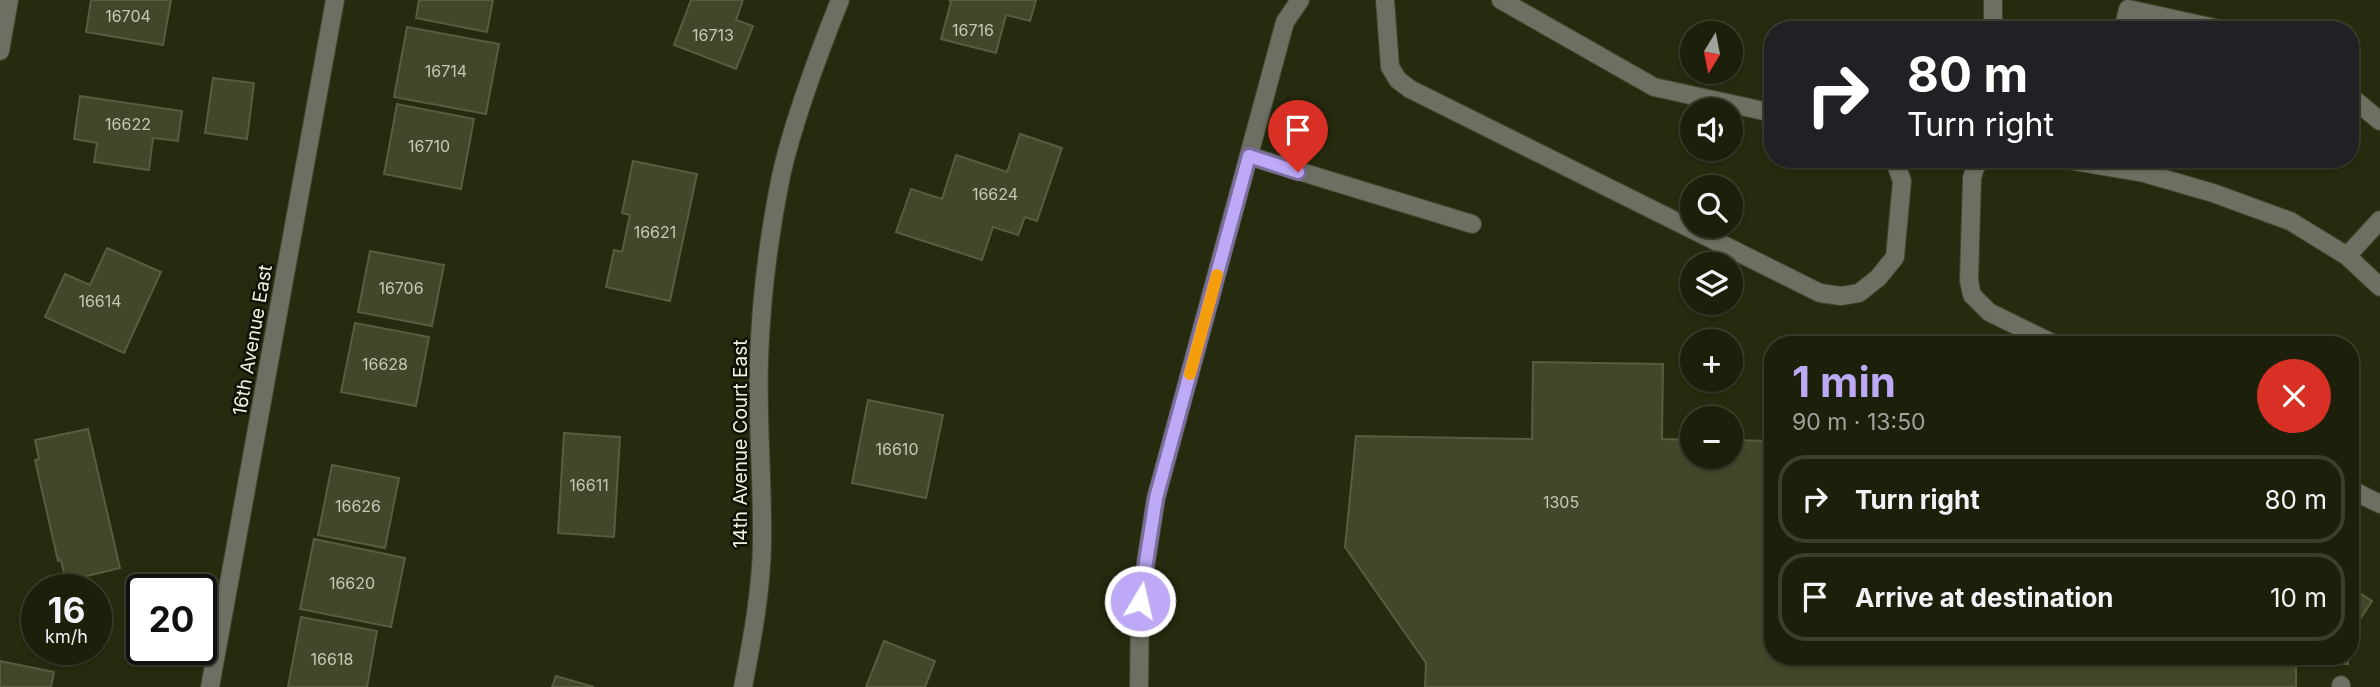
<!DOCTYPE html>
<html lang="en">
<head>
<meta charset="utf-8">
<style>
  :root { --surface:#1c200a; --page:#292d18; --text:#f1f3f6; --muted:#a0a39c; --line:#3a3e2b; --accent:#bda9f5 }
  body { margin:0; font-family:Inter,sans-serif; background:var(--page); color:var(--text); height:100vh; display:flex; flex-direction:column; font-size:26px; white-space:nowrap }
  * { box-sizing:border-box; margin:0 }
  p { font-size:23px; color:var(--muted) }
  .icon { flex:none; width:38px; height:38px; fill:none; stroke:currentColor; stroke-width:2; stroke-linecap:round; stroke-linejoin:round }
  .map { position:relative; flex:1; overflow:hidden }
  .details { position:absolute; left:1764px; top:336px; width:595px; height:329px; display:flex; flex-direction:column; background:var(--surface); border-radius:28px; box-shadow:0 2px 5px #0004,0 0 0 2px var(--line) }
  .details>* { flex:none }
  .top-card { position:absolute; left:1764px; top:21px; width:595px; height:147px; border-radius:28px; box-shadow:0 2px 5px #0004,0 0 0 2px var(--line); background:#202124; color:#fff; overflow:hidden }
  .needle { width:46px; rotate:190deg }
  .fabs { position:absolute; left:1680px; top:21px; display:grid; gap:14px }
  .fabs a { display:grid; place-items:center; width:63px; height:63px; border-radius:50%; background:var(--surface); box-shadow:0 2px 5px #0004,0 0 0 2px var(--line); font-size:35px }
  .speed { position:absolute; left:21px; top:574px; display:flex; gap:14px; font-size:35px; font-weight:700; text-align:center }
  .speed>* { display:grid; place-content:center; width:91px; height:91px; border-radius:50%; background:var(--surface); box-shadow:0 2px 5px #0004,0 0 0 2px var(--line); line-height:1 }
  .speed small { font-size:18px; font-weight:400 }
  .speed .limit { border:4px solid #111; border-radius:10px; background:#fff; color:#111 }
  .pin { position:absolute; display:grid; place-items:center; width:60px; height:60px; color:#fff; margin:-72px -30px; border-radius:50% 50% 50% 0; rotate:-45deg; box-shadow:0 0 7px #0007 }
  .pin .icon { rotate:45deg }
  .me { position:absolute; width:77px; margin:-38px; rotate:9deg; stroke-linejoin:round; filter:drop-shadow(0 0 5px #0008) }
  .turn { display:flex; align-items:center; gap:24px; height:147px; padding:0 28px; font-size:32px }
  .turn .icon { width:91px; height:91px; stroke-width:2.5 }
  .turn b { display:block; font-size:49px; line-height:60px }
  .round { display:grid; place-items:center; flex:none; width:74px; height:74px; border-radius:37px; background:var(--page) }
  .overview { display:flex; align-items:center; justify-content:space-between; height:119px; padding:0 28px }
  h1 { font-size:42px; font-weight:700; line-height:52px; color:var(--accent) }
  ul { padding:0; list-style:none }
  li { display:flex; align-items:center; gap:21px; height:88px; margin:0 14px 10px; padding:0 14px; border:4px solid var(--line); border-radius:28px }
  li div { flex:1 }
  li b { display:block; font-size:26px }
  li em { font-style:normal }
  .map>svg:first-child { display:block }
  .building { fill:#43472a; stroke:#575d3e; stroke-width:2 }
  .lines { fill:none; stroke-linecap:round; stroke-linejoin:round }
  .service-casing { stroke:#42462c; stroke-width:20 }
  .minor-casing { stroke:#42462c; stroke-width:20 }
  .service { stroke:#6c6f61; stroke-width:18 }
  .minor { stroke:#6c6f61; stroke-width:18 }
  .route-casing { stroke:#7b6e9f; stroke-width:18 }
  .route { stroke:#bda9f5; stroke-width:12 }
  .slow { stroke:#f59e0b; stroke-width:12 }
  .labels { text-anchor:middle; stroke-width:5; stroke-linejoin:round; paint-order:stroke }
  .number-label { font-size:16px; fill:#c5c8b4 }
  .street-label { font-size:19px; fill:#f0f3e2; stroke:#101206 }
</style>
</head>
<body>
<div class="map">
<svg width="2380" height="687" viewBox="0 0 2380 687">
  <rect width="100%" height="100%" fill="#262a0e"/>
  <path class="building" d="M91 0H171L163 45 86 32Z
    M419 0H493L487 32 416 18Z
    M691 0H743L736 20 753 26 736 69 674 45Z
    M949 0H1036L1030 21 1006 15 996 53 941 39 951 2Z
    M407 27 499 44 486 114 394 97Z
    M213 78 254 83 247 139 205 133Z
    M80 96 182 111 178 141 153 138 149 170 94 162 97 143 74 139Z
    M397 104 474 119 461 189 384 174Z
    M1020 134 1062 148 1037 221 1025 217 1018 235 993 227 982 260 896 232 911 189 942 199 956 155 1007 172Z
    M633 161 697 174 670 301 606 287 614 250 622 252 630 215 622 213Z
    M107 248 161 272 124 353 45 317 65 274 90 285Z
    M370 251 444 265 432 326 358 312Z
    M355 323 429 337 416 406 341 392Z
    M1533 362 1663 364 1662 439 1692 440V457H1731V440L1773 441V656H2348V664L2296 663V687H1425L1426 663 1345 547 1356 436 1532 439Z
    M868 400 943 415 926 498 852 483Z
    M88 429 120 568 66 581 61 560 58 561 35 460 39 459 35 440Z
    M564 433 620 437 614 537 558 533Z
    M332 465 399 478 385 548 318 535Z
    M314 539 405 558 391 627 300 609Z
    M2350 587 2372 601 2350 634Z
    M301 617 377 631 367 687H288Z
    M884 641 935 661 925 687H866Z
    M0 661 54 672 51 687H0Z
    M556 676 594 687H552Z"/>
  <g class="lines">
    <g class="service-casing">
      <path id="service" d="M1385 0 1390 67 1398 80 1410 89 1820 293 1841 296 1859 293 1878 278 1895 257 1902 181 1894 159
        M1501 0 1654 87 1773 113
        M1993 30V0
        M2123 30 2128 9 2224 30
        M2350 96 2380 121
        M1249 156 1472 224
        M1981 159 1975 168 1972 178 1969 281 1972 295 1989 312 2056 345
        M2061 159 2144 173 2213 193 2290 221 2347 256 2380 287
        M2347 256 2380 220
        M2350 489 2380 504
        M1139 687 1140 601 1156 498 1285 22 1300 0
        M2341 687V685"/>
    </g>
    <g class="minor-casing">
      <path id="minor" d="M0 51 9 0
        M210 687 335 0
        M743 687C752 640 761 593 762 545 763 483 757 422 759 360 761 299 769 235 781 176 794 118 818 55 840 0"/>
    </g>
    <use href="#service" class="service"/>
    <use href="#minor" class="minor"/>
  </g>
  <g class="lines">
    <g class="route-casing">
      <path id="route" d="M1140 601 1156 498 1249 156 1298 172"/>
    </g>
    <use href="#route" class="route"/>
    <path class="slow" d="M1190 374 1217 275"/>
  </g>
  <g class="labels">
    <g class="number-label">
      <text x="128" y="22">16704</text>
      <text x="973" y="36">16716</text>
      <text x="713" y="41">16713</text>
      <text x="446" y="77">16714</text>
      <text x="128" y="130">16622</text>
      <text x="429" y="152">16710</text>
      <text x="995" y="200">16624</text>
      <text x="655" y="238">16621</text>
      <text x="401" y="294">16706</text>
      <text x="100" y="307">16614</text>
      <text x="385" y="370">16628</text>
      <text x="897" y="455">16610</text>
      <text x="589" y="491">16611</text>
      <text x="1561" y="508">1305</text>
      <text x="358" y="512">16626</text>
      <text x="352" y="589">16620</text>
      <text x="332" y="665">16618</text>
    </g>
    <g class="street-label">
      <text transform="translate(252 340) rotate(-80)" y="7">16th Avenue East</text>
      <text transform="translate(740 444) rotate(-90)" y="7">14th Avenue Court East</text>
    </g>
  </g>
</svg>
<div class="fabs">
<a><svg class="needle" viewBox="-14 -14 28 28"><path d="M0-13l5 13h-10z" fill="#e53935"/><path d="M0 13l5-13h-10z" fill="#a0a39c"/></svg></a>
<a><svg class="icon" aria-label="sound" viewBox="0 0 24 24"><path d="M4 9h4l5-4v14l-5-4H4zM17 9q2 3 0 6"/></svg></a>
<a><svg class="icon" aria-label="search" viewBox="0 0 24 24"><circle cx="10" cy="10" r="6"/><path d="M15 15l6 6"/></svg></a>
<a><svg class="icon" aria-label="layers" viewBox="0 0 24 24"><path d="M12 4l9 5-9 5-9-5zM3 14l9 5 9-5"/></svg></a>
<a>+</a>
<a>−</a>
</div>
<div class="speed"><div>16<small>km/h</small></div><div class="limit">20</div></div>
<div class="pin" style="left:1298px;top:172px;background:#d93025"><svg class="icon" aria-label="arrive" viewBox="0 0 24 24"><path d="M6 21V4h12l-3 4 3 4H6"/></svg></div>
<svg class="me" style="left:1140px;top:601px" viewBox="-20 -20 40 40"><circle r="17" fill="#bda9f5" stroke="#fff" stroke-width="3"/><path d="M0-11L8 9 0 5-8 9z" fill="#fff"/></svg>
<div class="top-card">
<div class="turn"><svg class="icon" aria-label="right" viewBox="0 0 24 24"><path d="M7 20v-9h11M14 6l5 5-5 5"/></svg><div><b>80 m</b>Turn right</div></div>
</div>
<section class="details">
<div class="overview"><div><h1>1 min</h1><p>90 m · 13:50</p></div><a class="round" style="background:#d93025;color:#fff"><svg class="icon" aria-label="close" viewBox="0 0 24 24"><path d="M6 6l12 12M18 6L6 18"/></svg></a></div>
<ul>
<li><svg class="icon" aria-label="right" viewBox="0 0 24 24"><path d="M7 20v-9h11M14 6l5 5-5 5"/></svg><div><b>Turn right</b></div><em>80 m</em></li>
<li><svg class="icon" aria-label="arrive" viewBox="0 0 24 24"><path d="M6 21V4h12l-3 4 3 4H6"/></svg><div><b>Arrive at destination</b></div><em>10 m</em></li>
</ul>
</section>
</div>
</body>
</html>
